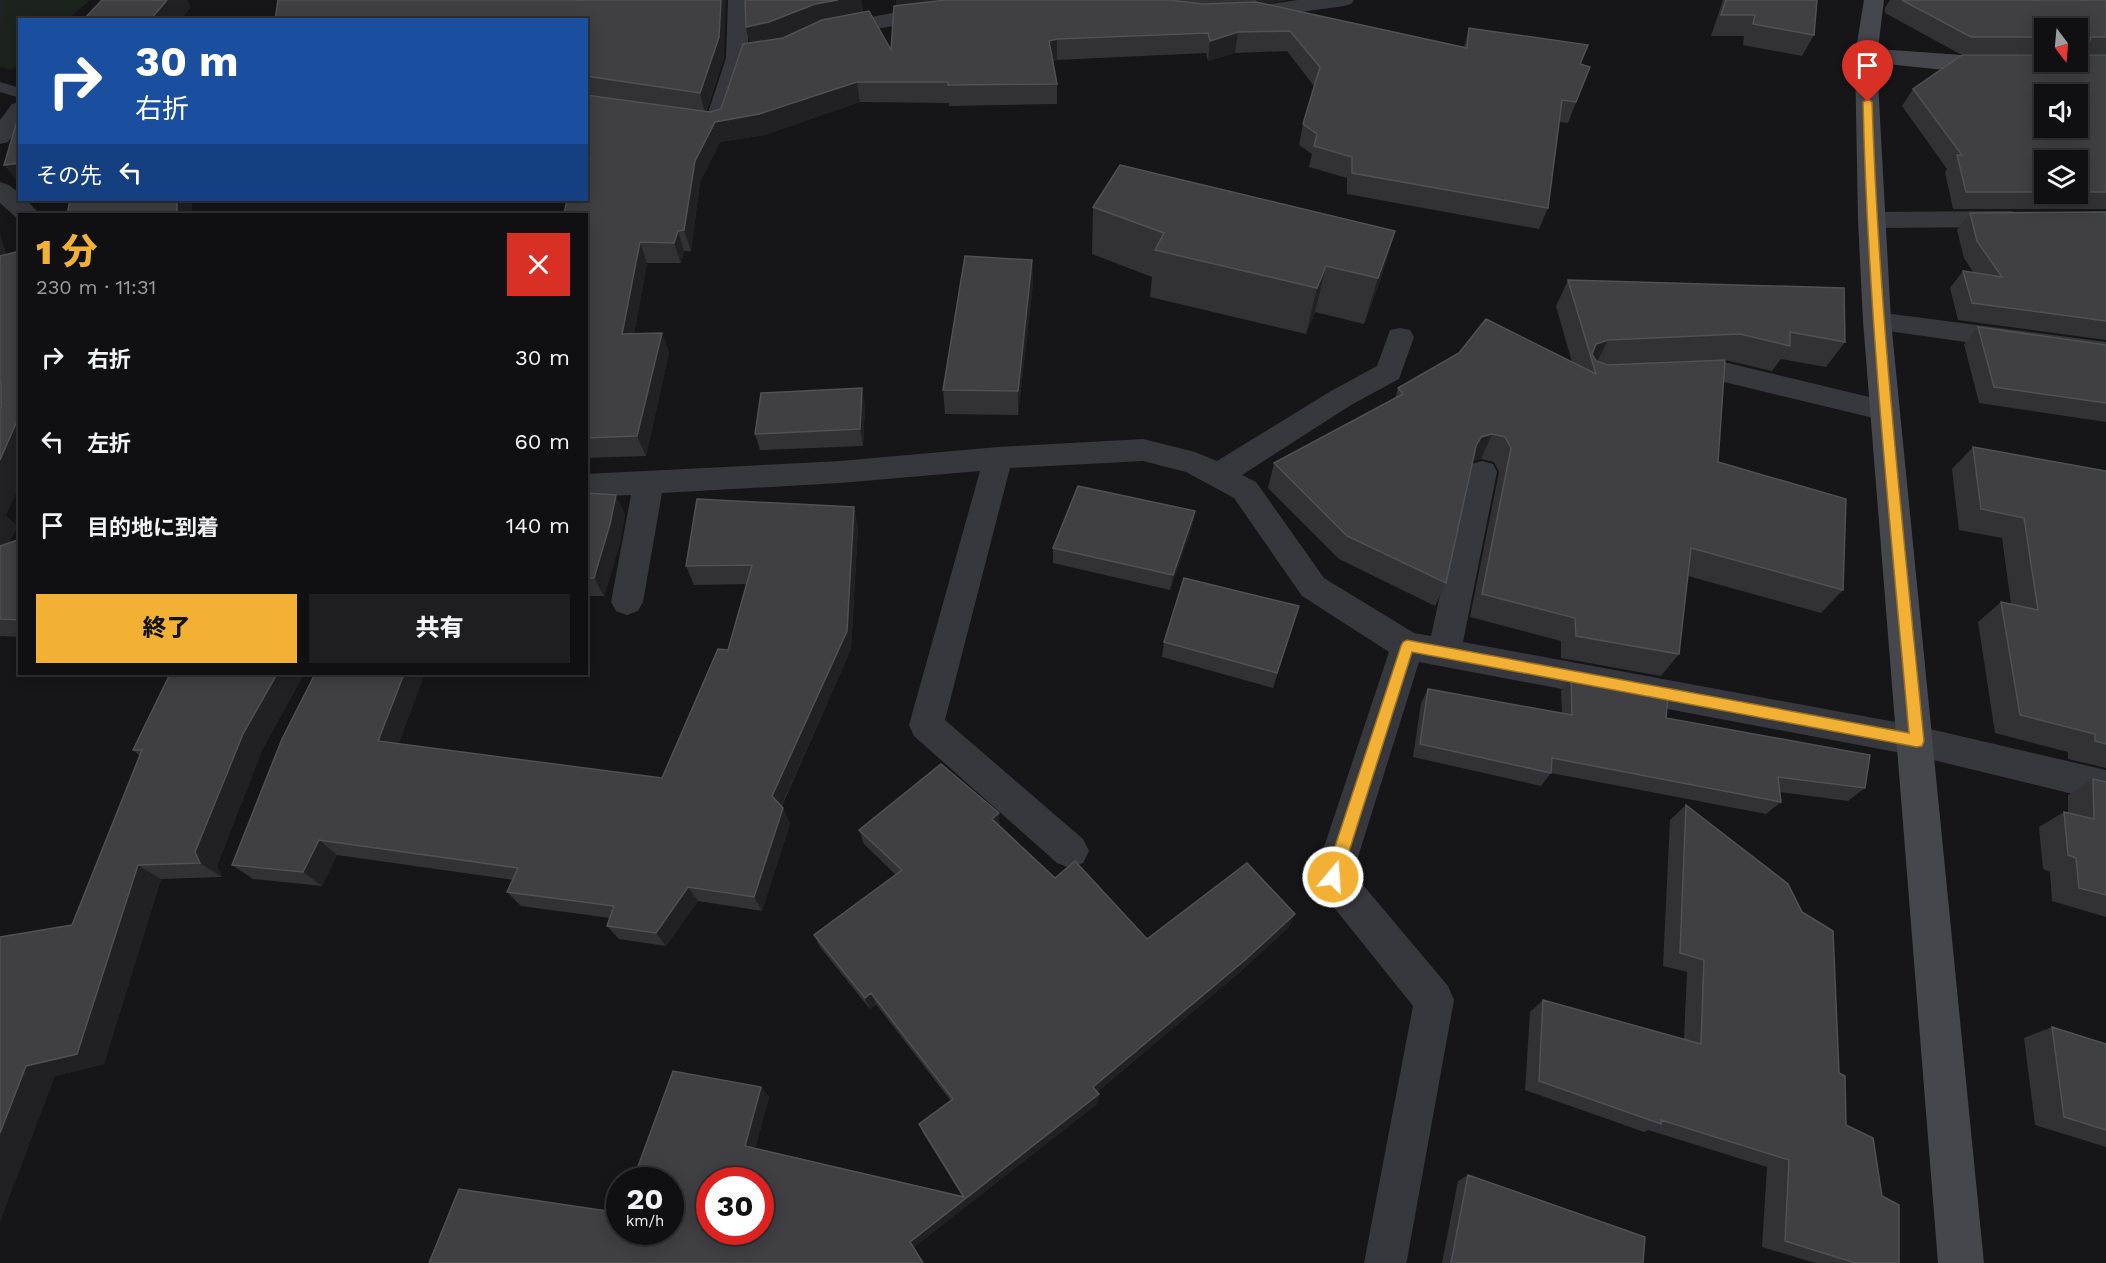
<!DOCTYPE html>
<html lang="ja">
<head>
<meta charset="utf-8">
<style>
  :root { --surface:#101012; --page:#1e1e20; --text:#f1f3f6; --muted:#9c9d9f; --line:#303032; --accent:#f2b134 }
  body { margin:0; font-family:"Work Sans","Noto Sans JP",sans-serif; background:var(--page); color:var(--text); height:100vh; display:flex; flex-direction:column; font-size:22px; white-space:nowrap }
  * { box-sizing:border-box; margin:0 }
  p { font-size:20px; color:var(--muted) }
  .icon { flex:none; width:33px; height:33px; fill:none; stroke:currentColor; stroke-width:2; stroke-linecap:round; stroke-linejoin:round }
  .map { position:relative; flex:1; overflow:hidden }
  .drawer { position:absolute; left:18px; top:213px; width:570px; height:462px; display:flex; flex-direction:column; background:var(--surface); border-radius:0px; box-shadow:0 3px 15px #0003,0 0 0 2px var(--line) }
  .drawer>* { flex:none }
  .top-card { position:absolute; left:18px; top:18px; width:570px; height:183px; border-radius:0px; box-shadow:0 3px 15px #0003,0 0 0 2px var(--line); background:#1a4fa0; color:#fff; overflow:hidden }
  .needle { width:39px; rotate:164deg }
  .tools { position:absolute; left:2034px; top:18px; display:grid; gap:12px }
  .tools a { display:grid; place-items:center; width:54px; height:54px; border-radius:0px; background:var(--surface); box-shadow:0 3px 15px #0003,0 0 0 2px var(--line); font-size:30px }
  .speed { position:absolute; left:606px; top:1167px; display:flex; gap:12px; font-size:30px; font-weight:700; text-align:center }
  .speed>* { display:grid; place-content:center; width:78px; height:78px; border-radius:50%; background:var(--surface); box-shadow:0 3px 15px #0003,0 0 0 2px var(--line); line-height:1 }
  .speed small { font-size:15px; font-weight:400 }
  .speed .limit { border:9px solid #d22; background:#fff; color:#111 }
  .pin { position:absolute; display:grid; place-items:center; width:51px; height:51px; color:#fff; margin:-62px -26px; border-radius:50% 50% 50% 0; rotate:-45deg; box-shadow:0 0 6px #0007 }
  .pin .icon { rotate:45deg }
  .me { position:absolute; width:66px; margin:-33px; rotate:18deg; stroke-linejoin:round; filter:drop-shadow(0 0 4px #0008) }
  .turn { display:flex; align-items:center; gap:21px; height:126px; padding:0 18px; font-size:27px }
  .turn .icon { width:78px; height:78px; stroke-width:2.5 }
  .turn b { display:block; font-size:42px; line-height:51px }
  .then { display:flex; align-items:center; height:57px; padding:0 18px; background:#0003; gap:12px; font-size:22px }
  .round { display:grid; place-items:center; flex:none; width:63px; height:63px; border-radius:0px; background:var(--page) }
  .overview { display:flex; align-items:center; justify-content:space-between; height:102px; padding:0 18px }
  h1 { font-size:36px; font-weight:800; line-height:45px; color:var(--accent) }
  .primary-button { display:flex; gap:12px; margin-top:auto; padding:12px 18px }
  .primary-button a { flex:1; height:69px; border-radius:0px; background:var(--accent); color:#111; font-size:24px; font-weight:800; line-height:69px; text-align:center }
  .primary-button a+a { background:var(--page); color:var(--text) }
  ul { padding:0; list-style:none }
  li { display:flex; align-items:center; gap:18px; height:84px; padding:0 18px }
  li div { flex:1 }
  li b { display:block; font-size:22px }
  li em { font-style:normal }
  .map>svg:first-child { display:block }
  .green { fill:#1c231d }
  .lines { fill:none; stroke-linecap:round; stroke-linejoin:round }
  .lane { fill:#37383d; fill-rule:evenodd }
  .street { fill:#37383d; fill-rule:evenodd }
  .secondary { fill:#45474d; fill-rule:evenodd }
  .wall { fill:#323236; fill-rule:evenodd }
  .shaded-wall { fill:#212124 }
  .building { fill:#3f3f44; stroke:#4f5156; stroke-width:1.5; fill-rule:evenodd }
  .route { fill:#f2b134; stroke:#9d7322; stroke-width:1.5 }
</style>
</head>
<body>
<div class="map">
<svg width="2106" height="1263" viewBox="0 0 2106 1263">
  <rect width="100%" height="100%" fill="#161618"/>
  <path class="green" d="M0 0H90L68 19 20 20 19 63 12 70 0 67Z"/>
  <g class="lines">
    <path class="lane" d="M0 82 20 88V98L0 92Z"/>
    <path class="street" d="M728 0H748V58L728 124 724 129 716 131 678 125 674 120 678 115 686 113 707 116 726 58Z
      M1298 0H1354L1351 4 1344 6 1242 20 1234 19 1231 14 1234 9 1242 8Z
      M937 7 944 9 948 13 944 17 831 37 823 36 820 31 823 26 831 25 902 11Z
      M20 102V126L8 142 0 144V120L12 104Z
      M0 182 9 185 20 194V200H26L40 214H20L19 220 0 203Z
      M2011 211 2020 213 2024 219 2020 225 2011 227 1871 228 1862 226 1858 220 1862 214 1871 212Z
      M1877 312 2106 342V362L1867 328 1863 321 1867 314Z
      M1400 328 1410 330 1414 337 1399 379 1351 405 1242 475 1256 482 1324 578 1414 633 1431 636 1467 472 1471 464 1482 461 1493 464 1497 472 1463 642 1917 726 2106 770V802L1917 756 1419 662 1353 873 1448 986 1454 1000 1407 1260 1406 1263H1364L1413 1006 1320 890 1314 877 1389 652 1302 596 1234 498 1186 472 1143 461 1010 468 945 720 1083 839 1089 851 1083 863 1070 868 1057 863 914 736 909 725 980 471 840 483 662 493 643 602 638 611 627 615 616 611 611 602 631 495 586 497V474L840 461 998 447 1143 439 1195 452 1217 461 1331 391 1377 366 1390 330Z
      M1724 362 1886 401 1896 404 1900 411 1896 418 1886 421 1724 382 1679 384 1669 381 1665 374 1669 367 1679 364Z"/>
    <path class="secondary" d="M1864 0H1884L1878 49 2004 58 2007 63 2004 68C1969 76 1914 66 1877 63L1891 321 1984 1263H1938L1863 321 1858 220 1855 55Z"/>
  </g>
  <path class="wall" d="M861 0 863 12 891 50 897 6 896 0H1287L1265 4 1464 47 1469 28 1590 67 1568 123 1559 122 1548 208 1539 229 1347 194V178L1309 167 1312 154 1299 145 1303 124 1314 86 1287 51 1235 53 1208 61 1206 53 1057 60 1052 61 1057 84V104L949 106V103L860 102 764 135 720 142 700 182 691 251H684L681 263H647L634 334 662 333 669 353 646 456 586 458V20L724 58 706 112H710L721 109 749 43Z
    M1723 0H1817L1814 35 1802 56 1743 45 1744 36H1711Z
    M1890 0H2106V54H2080L2079 55H2106V209H1953L1945 172 1947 169 1902 106 1913 89 2078 62V28H2044V55V54H1960L1885 13V8ZM2044 160H2078V194H2044Z
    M1093 207 1395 231 1381 278 1364 324 1315 312 1306 334 1150 297 1152 277 1092 254Z
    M2106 212V340L1958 320 1950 288 1963 271 1973 272 1964 258 1957 230 1970 213Z
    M0 234 6 254V516L17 526 9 543 20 539V637L0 636V407H1V404H0Z
    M1032 260 1033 284 1018 415 945 414 943 390Z
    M1568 280 1845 342 1826 367 1781 359 1772 371 1725 360 1718 462 1843 590 1821 613 1688 576 1679 654 1661 676 1561 658V641L1470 617 1499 472 1494 462 1481 459 1472 461 1446 583 1435 606 1339 559 1268 488 1274 463 1395 399 1398 388 1572 362 1556 306Z
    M1978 327 2106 345V422L1979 403 1964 344Z
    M865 405 863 446 760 450 755 434Z
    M1973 447 2106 471V768L2068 759V752L1995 733 1978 622 2001 602 2011 604 2002 538 1959 530 1952 469Z
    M586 493 625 514 620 543 604 596H586Z
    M1195 511 1192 527 1170 590 1053 563V548Z
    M858 526 851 649 782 806 790 824 762 911 698 901 666 946 619 939 607 926 610 918 521 906 507 892 513 880 337 855 322 886 253 879 232 865 399 744 662 778 728 650 747 584 694 585 686 566Z
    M1299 606 1273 688 1162 657 1164 642Z
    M170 674H304L262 750 217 866 222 877 161 879 104 1064 55 1076 72 925 140 756 133 750Z
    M1571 677 1666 718 1865 788 1848 801 1780 792 1781 802 1766 814 1551 773 1541 786 1413 757 1421 703 1428 689 1562 713 1561 691Z
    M2093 779 2106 782V917L2052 901 2050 872 2043 869 2039 827 2064 812 2068 813V795Z
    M1686 805 1839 1073 1846 1125 1882 1196 1899 1263H1815L1762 1247 1767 1167 1648 1130 1644 1132 1525 1090 1530 1012 1543 1000 1684 1039 1687 972 1663 966 1670 820Z
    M1000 826 1055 878 1147 939 1289 927 1240 972 1097 1092 1099 1094 1097 1104 914 1247 924 1263H429L620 1232 761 1087 769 1097 755 1148 962 1196 923 1133 919 1124 951 1101 876 1004 870 1009 820 947 814 935 896 875 864 844 859 830Z
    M2052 1027 2106 1044V1147L2035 1125 2024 1038Z
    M1468 1175 1643 1263H1442L1458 1181Z"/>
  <path class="shaded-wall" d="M0 0H6L1 31 0 29Z
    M167 0H187L191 7 181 20H150Z
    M721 0H726L724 58 705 113 700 93Z
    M838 0H861L863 16 773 43 750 47 746 27 815 4Z
    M896 0H980L898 10Z
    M1256 0H1287L1255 6Z
    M1238 32 1235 53 1208 61 1210 41Z
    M1057 39V60L1049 62V41Z
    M857 82 860 102 764 135 720 142 700 182 691 251 684 230 695 161 715 122Z
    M20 163V184L4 165Z
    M177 200H192V214H177Z
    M678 231 684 251 681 263 674 243Z
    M1395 231 1381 278 1364 324 1378 278Z
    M0 234 14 278 0 263Z
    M640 242 647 263 630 355 622 334Z
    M1032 260 1033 284 1018 415V391Z
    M1326 266 1315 312 1306 334 1317 288Z
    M662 333 669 353 646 456 637 436Z
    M1608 340 1595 366 1590 355 1596 344Z
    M862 388 865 405 863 446 860 429Z
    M20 414V484L6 516 17 526 1 559 0 589V460Z
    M1492 434 1481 459 1470 462 1476 446 1481 437Z
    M616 495 625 514 620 543 604 596 594 578Z
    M854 507 858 526 851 649 779 811 772 796Z
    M1195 511 1192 527 1170 590 1173 575Z
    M277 674H304L262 750 217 866 222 877 200 863 195 852 243 734Z
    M404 674H425L394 757 378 741Z
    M783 808 790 824 762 911 754 897Z
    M999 813 1000 828 992 819Z
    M319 840 337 855 322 886 303 872Z
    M138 865 161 879 104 1064 55 1076 0 1222V1133L26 1066Z
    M688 887 698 901 666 946 656 933Z
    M1295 914 1289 927 1240 972 1092 1096 1093 1087Z
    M871 993 876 1004 870 1009 865 998Z
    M761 1087 769 1097 754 1154 745 1146Z
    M1099 1094 1097 1104 914 1247 924 1263H923L910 1242Z"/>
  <path class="building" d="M102 0H167L150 20H83Z
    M278 0H721L719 37 700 93 586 76V20H275Z
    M745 0H838L815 4 769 22 746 27Z
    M946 0H1169L1203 4 1256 2 1467 48 1469 28 1588 45 1580 64 1590 67 1576 102 1562 100 1548 208 1352 173V157L1314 146 1317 134 1303 124 1320 67 1290 31 1238 32 1210 41 1208 33 1057 39 1049 41 1057 84 948 85V82H857L759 114 715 122 695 161 684 230 678 231 674 243 640 242 622 334 662 333 637 436 586 438V214H564L567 200H586V165L590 159 586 158V95L710 112 721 109 743 44 783 38 822 20 869 11 891 50 894 6Z
    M1726 0H1817L1814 35 1753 24 1755 15H1721Z
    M1902 0H2106V37H2091L2089 43H2078V28H2044V37H1971Z
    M1962 55H2044V62H2078V55H2106V192H2078V160H2044V192H1966L1957 155H1962L1913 89ZM2044 94H2078V128H2044Z
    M20 111V163L4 165Z
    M1120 165 1395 231 1378 278 1326 266 1317 288 1155 250 1164 233 1093 207Z
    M70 200H177V214H67Z
    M2106 212V321L1972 303 1963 271 2002 277 1977 241 1970 213Z
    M20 251V414L0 460V407H1V382H0V256Z
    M965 256 1032 260 1018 391 943 390Z
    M1568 280 1844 288 1845 342 1790 332V346L1740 334 1608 340 1596 344 1592 354 1596 361 1608 365 1725 360 1718 462 1846 499 1843 590 1691 548 1679 654 1576 636 1575 618 1482 594 1511 448 1505 437 1492 434 1481 437 1476 446 1446 583 1347 536 1274 463 1403 394 1398 388 1459 353 1486 319 1596 374Z
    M1978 327 2106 345V403L1994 387Z
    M862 388 860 429 755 434 761 393Z
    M1973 447 2106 471V744L2095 741V734L2020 715 2001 602 2038 610 2024 518 1981 509Z
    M1078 486 1195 511 1173 575 1053 548Z
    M586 493 616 495 610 524 594 578H586Z
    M697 499 854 507 847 631 772 796 783 808 754 897 688 887 656 933 607 926 614 906 507 892 518 868 319 840 303 872 232 865 282 739 315 674H404L378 741 662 778 718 649 728 650 752 565 686 566Z
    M20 539V620L0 619V546Z
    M1184 578 1299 606 1277 673 1164 642Z
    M170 674H277L243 734 195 852 200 863 138 865 77 1054 26 1066 0 1133V937L72 925 142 750H133Z
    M1571 677 1668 695 1666 718 1870 755 1865 788 1778 777 1781 802 1552 758 1551 773 1420 744 1428 689 1572 715Z
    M941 764 999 813 992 819 1055 878 1075 861 1147 939 1247 863 1295 914 1245 960 1093 1087 1099 1094 910 1242 923 1263H429L459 1189 620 1213V1232H670V1180H633L673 1071 761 1087 745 1146 964 1197 919 1124 953 1099 871 993 865 998 814 935 902 870 859 830ZM710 1180H760V1232H710Z
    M2093 779 2106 782V895L2079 888 2076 858 2068 855 2064 812 2094 819Z
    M1686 805 1788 884 1802 912 1833 931 1839 1073 1845 1076 1846 1125 1873 1138 1882 1196 1899 1205V1263H1855L1785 1241 1789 1160 1661 1120V1124L1539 1081 1543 1000 1701 1044 1704 960 1680 953Z
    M2052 1027 2106 1044V1130L2064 1117Z
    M1468 1175 1645 1237 1643 1263H1451Z"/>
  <path class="route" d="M1868 99 1872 102C1879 316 1903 528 1924 741L1922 746 1917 747 1412 652 1341 877 1338 882 1333 885 1327 882 1325 877 1401 646 1403 642 1407 640 1909 733C1890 523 1868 313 1863 102Z"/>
</svg>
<div class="tools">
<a><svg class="needle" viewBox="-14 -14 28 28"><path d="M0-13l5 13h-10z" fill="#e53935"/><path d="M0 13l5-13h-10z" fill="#9c9d9f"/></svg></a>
<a><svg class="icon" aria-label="sound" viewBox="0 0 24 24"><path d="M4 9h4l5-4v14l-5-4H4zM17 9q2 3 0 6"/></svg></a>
<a><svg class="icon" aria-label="layers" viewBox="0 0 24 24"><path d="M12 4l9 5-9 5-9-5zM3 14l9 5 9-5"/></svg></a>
</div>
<div class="speed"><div>20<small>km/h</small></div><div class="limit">30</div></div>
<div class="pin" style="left:1868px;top:102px;background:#d93025"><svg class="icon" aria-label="arrive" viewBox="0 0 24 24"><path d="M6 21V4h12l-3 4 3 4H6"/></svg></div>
<svg class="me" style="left:1333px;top:877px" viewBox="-20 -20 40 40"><circle r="17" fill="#f2b134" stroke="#fff" stroke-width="3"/><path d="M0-11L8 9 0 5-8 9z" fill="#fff"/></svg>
<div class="top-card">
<div class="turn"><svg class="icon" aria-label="right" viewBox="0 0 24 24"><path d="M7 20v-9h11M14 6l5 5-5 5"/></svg><div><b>30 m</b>右折</div></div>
<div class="then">その先<svg class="icon" aria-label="left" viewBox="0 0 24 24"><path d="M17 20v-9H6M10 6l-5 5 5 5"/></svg></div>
</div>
<section class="drawer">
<div class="overview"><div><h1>1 分</h1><p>230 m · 11:31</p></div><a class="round" style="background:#d93025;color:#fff"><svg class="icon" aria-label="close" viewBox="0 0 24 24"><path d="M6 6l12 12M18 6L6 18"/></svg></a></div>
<ul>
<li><svg class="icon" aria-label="right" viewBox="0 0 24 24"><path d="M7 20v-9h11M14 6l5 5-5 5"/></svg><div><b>右折</b></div><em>30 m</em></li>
<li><svg class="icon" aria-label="left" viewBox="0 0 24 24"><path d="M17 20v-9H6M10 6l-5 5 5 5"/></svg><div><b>左折</b></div><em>60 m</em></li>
<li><svg class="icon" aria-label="arrive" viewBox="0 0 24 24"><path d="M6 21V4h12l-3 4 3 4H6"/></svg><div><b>目的地に到着</b></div><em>140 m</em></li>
</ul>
<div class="primary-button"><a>終了</a><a>共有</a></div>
</section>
</div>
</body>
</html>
